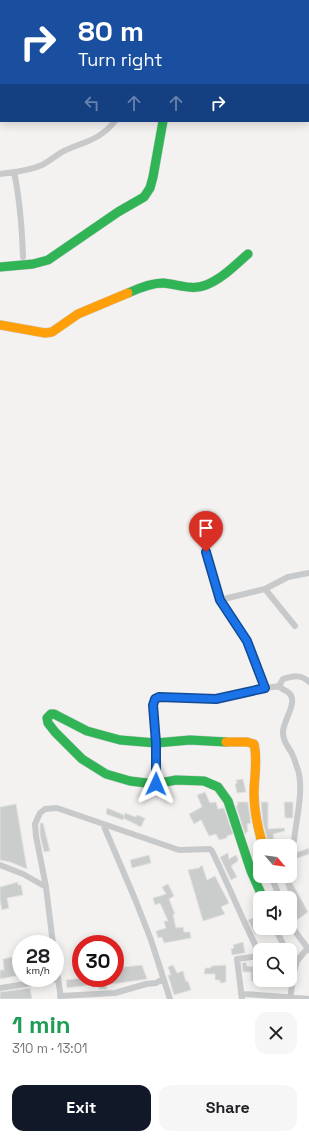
<!DOCTYPE html>
<html lang="en">
<head>
<meta charset="utf-8">
<style>
  :root { --surface:#fff; --page:#f6f6f6; --text:#202124; --muted:#757577; --accent:#111827 }
  body { margin:0; font-family:"Space Grotesk",sans-serif; background:var(--page); color:var(--text); height:100vh; display:flex; flex-direction:column; font-size:15px; white-space:nowrap }
  * { box-sizing:border-box; margin:0 }
  p { font-size:13px; color:var(--muted) }
  .icon { flex:none; width:22px; height:22px; fill:none; stroke:currentColor; stroke-width:2; stroke-linecap:round; stroke-linejoin:round }
  .map { position:relative; height:999px; overflow:hidden }
  .details { display:flex; flex-direction:column; background:var(--surface); flex:1 }
  .details>* { flex:none }
  .top-card { position:absolute; left:0px; top:0px; width:309px; height:122px; box-shadow:0 2px 10px #0003; background:#1a4fa0; color:#fff; overflow:hidden }
  .needle { width:26px; rotate:118deg }
  .buttons { position:absolute; left:253px; top:839px; display:grid; gap:8px }
  .buttons a { display:grid; place-items:center; width:44px; height:44px; border-radius:8px; background:var(--surface); box-shadow:0 2px 10px #0003; font-size:20px }
  .speed { position:absolute; left:12px; top:935px; display:flex; gap:8px; font-size:20px; font-weight:700; text-align:center }
  .speed>* { display:grid; place-content:center; width:52px; height:52px; border-radius:50%; background:var(--surface); box-shadow:0 2px 10px #0003; line-height:1 }
  .speed small { font-size:10px; font-weight:400 }
  .speed .limit { border:6px solid #d22; background:#fff; color:#111 }
  .pin { position:absolute; display:grid; place-items:center; width:34px; height:34px; color:#fff; margin:-41px -17px; border-radius:50% 50% 50% 0; rotate:-45deg; box-shadow:0 0 4px #0007 }
  .pin .icon { rotate:45deg }
  .me { position:absolute; width:44px; margin:-22px; rotate:1deg; stroke-linejoin:round; filter:drop-shadow(0 0 3px #0008) }
  .turn { display:flex; align-items:center; gap:14px; height:84px; padding:0 12px; font-size:18px }
  .turn .icon { width:52px; height:52px; stroke-width:2.5 }
  .turn b { display:block; font-size:28px; line-height:34px }
  .lanes { display:flex; align-items:center; height:38px; padding:0 12px; background:#0003; justify-content:center; gap:20px; direction:ltr }
  .lanes .off { opacity:.35 }
  .round { display:grid; place-items:center; flex:none; width:42px; height:42px; border-radius:12px; background:var(--page) }
  .head { display:flex; align-items:center; justify-content:space-between; height:68px; padding:0 12px }
  h1 { font-size:24px; font-weight:700; line-height:30px; color:#1e9e55 }
  .button { display:flex; gap:8px; margin-top:auto; padding:8px 12px }
  .button a { flex:1; height:46px; border-radius:12px; background:var(--accent); color:#fff; font-size:16px; font-weight:700; line-height:46px; text-align:center }
  .button a+a { background:var(--page); color:var(--text) }
  .map>svg:first-child { display:block }
  .building { fill:#cbcdcd; stroke:#e2e2e0 }
  .lines { fill:none; stroke-linecap:round; stroke-linejoin:round }
  .fast-casing { stroke:#cfd0d0; stroke-width:10 }
  .slow-casing { stroke:#cfd0d0; stroke-width:10 }
  .street { stroke:#c8c9ca; stroke-width:6 }
  .fast { stroke:#30b455; stroke-width:9 }
  .slow { stroke:#ff9f0a; stroke-width:9 }
  .route-casing { stroke:#114b97; stroke-width:10 }
  .route { stroke:#1a73e8; stroke-width:7 }
</style>
</head>
<body>
<div class="map">
<svg width="309" height="999" viewBox="0 0 309 999">
  <rect width="100%" height="100%" fill="#f3f2f0"/>
  <path class="building" d="M243 779 246 792 237 793 235 784 237 783 236 780Z
    M205 792 210 803 216 802 218 809 224 808 233 834 227 836V838L219 840 216 834 209 836 201 820 194 824 189 814 202 807 197 795Z
    M237 802H248V803L251 823 247 824 248 832H246V834H245L236 806 238 805Z
    M261 802H268V829L284 828 285 831 273 834 274 841 268 842 263 823Z
    M284 802H293V818H285Z
    M16 804 27 869 10 862 0 860V807Z
    M107 808 124 815V817L125 813 136 817 137 815 145 818 141 827 123 818V820L120 819 106 814Z
    M40 823H43L50 851 44 852 40 835Z
    M309 848V854L290 861V855Z
    M228 853 229 859 236 855 238 859V861L231 866 237 877 231 880 220 857Z
    M149 855 151 863 132 868 130 860Z
    M202 865 207 880 215 876 229 903 221 907 225 914 203 921 188 870 199 868Z
    M283 876H294L295 881 292 883 308 912 297 920 290 907V898H284V896L288 893Z
    M18 882V885H21L23 895 7 898 9 908 2 910 0 900V887Z
    M168 884 174 896 169 899 175 914H173L176 928 183 927 184 932H190L191 938 164 943 162 937 158 938 156 931 166 928 164 921H168L160 903 155 905 153 898 166 894 162 887Z
    M255 917 261 931 255 934 248 920Z
    M243 942 245 953 232 955 231 949 234 948 233 945Z
    M18 956 21 975 0 979V970H4L3 959Z
    M246 962 247 966 258 967V974H260V982L251 981V972H243L242 963Z
    M142 965 147 979 106 985 107 989H99L98 984 67 988 66 980 84 978H115V968Z
    M173 965 177 973 183 971 186 982 188 981 191 990 174 995 168 975H171L168 967Z
    M226 965V982L220 983V980H215V974H204L205 968H211V966Z
    M30 988 32 999H0V992Z"/>
  <g class="lines">
    <g class="fast-casing">
      <path id="fast" d="M0 267 33 264 48 260 118 212 144 197 150 188 153 177 163 121
        M128 293C139 288 151 283 163 283 177 284 192 291 206 285 222 279 235 265 248 254
        M226 742 190 740 156 743 120 740 87 731 54 714H51L47 718 48 723 55 732 82 759 106 774 130 781 155 784 176 780 204 781 218 787 228 801 251 871 263 898"/>
    </g>
    <g class="slow-casing">
      <path id="slow" d="M0 325 45 333 52 332 78 314 128 293
        M226 742H247L254 744C258 760 254 777 254 794 254 812 258 829 263 846"/>
    </g>
    <path class="street" d="M148 0V1
      M113 1 114 0
      M0 119 1 118
      M14 172C20 200 22 228 23 257
      M0 174C14 172 29 171 42 165 50 161 57 154 66 150 86 141 100 140 115 121
      M203 542 220 600 247 641 265 688
      M265 589 295 626
      M220 600 265 589 288 577 309 573
      M155 784 156 743 153 705 155 699 159 697 216 699 265 688 280 686
      M103 824 135 899 151 940 170 999
      M294 841C296 820 304 790 298 770 296 765 295 760 293 756 290 748 283 743 283 733 282 722 299 702 289 693 287 691 284 690 281 688L280 684 283 679C293 676 301 674 309 682
      M0 865 23 874 46 887
      M271 876 280 898
      M290 920 297 934 309 950
      M275 928 284 946V950
      M53 944 46 887 36 836 35 824 40 813 45 809 57 808 179 850 210 849 212 851C229 886 243 921 260 955
      M55 957 61 999
      M290 963 294 972
      M0 988 58 979
      M241 994C264 995 286 997 309 999
      M60 996 115 993 146 984 156 983 163 979
      M242 999 237 959 260 956
      M290 999 294 972 297 961 307 949"/>
    <use href="#fast" class="fast"/>
    <use href="#slow" class="slow"/>
  </g>
  <g class="lines">
    <g class="route-casing">
      <path id="route" d="M156 784V743L153 705 155 699 159 697 216 699 265 688 247 641 220 600 206 552"/>
    </g>
    <use href="#route" class="route"/>
  </g>
</svg>
<div class="buttons">
<a><svg class="needle" viewBox="-14 -14 28 28"><path d="M0-13l5 13h-10z" fill="#e53935"/><path d="M0 13l5-13h-10z" fill="#757577"/></svg></a>
<a><svg class="icon" aria-label="sound" viewBox="0 0 24 24"><path d="M4 9h4l5-4v14l-5-4H4zM17 9q2 3 0 6"/></svg></a>
<a><svg class="icon" aria-label="search" viewBox="0 0 24 24"><circle cx="10" cy="10" r="6"/><path d="M15 15l6 6"/></svg></a>
</div>
<div class="speed"><div>28<small>km/h</small></div><div class="limit">30</div></div>
<div class="pin" style="left:206px;top:552px;background:#d93025"><svg class="icon" aria-label="arrive" viewBox="0 0 24 24"><path d="M6 21V4h12l-3 4 3 4H6"/></svg></div>
<svg class="me" style="left:156px;top:784px" viewBox="-20 -20 40 40"><path d="M0-17L14 15 0 8-14 15z" fill="#1a73e8" stroke="#fff" stroke-width="4"/></svg>
<div class="top-card">
<div class="turn"><svg class="icon" aria-label="right" viewBox="0 0 24 24"><path d="M7 20v-9h11M14 6l5 5-5 5"/></svg><div><b>80 m</b>Turn right</div></div>
<div class="lanes"><svg class="icon off" aria-label="left" viewBox="0 0 24 24"><path d="M17 20v-9H6M10 6l-5 5 5 5"/></svg><svg class="icon off" aria-label="ahead" viewBox="0 0 24 24"><path d="M12 20V5M6 11l6-6 6 6"/></svg><svg class="icon off" aria-label="ahead" viewBox="0 0 24 24"><path d="M12 20V5M6 11l6-6 6 6"/></svg><svg class="icon" aria-label="right" viewBox="0 0 24 24"><path d="M7 20v-9h11M14 6l5 5-5 5"/></svg></div>
</div>
</div>
<section class="details">
<div class="head"><div><h1>1 min</h1><p>310 m · 13:01</p></div><a class="round"><svg class="icon" aria-label="close" viewBox="0 0 24 24"><path d="M6 6l12 12M18 6L6 18"/></svg></a></div>
<div class="button"><a>Exit</a><a>Share</a></div>
</section>
</body>
</html>
